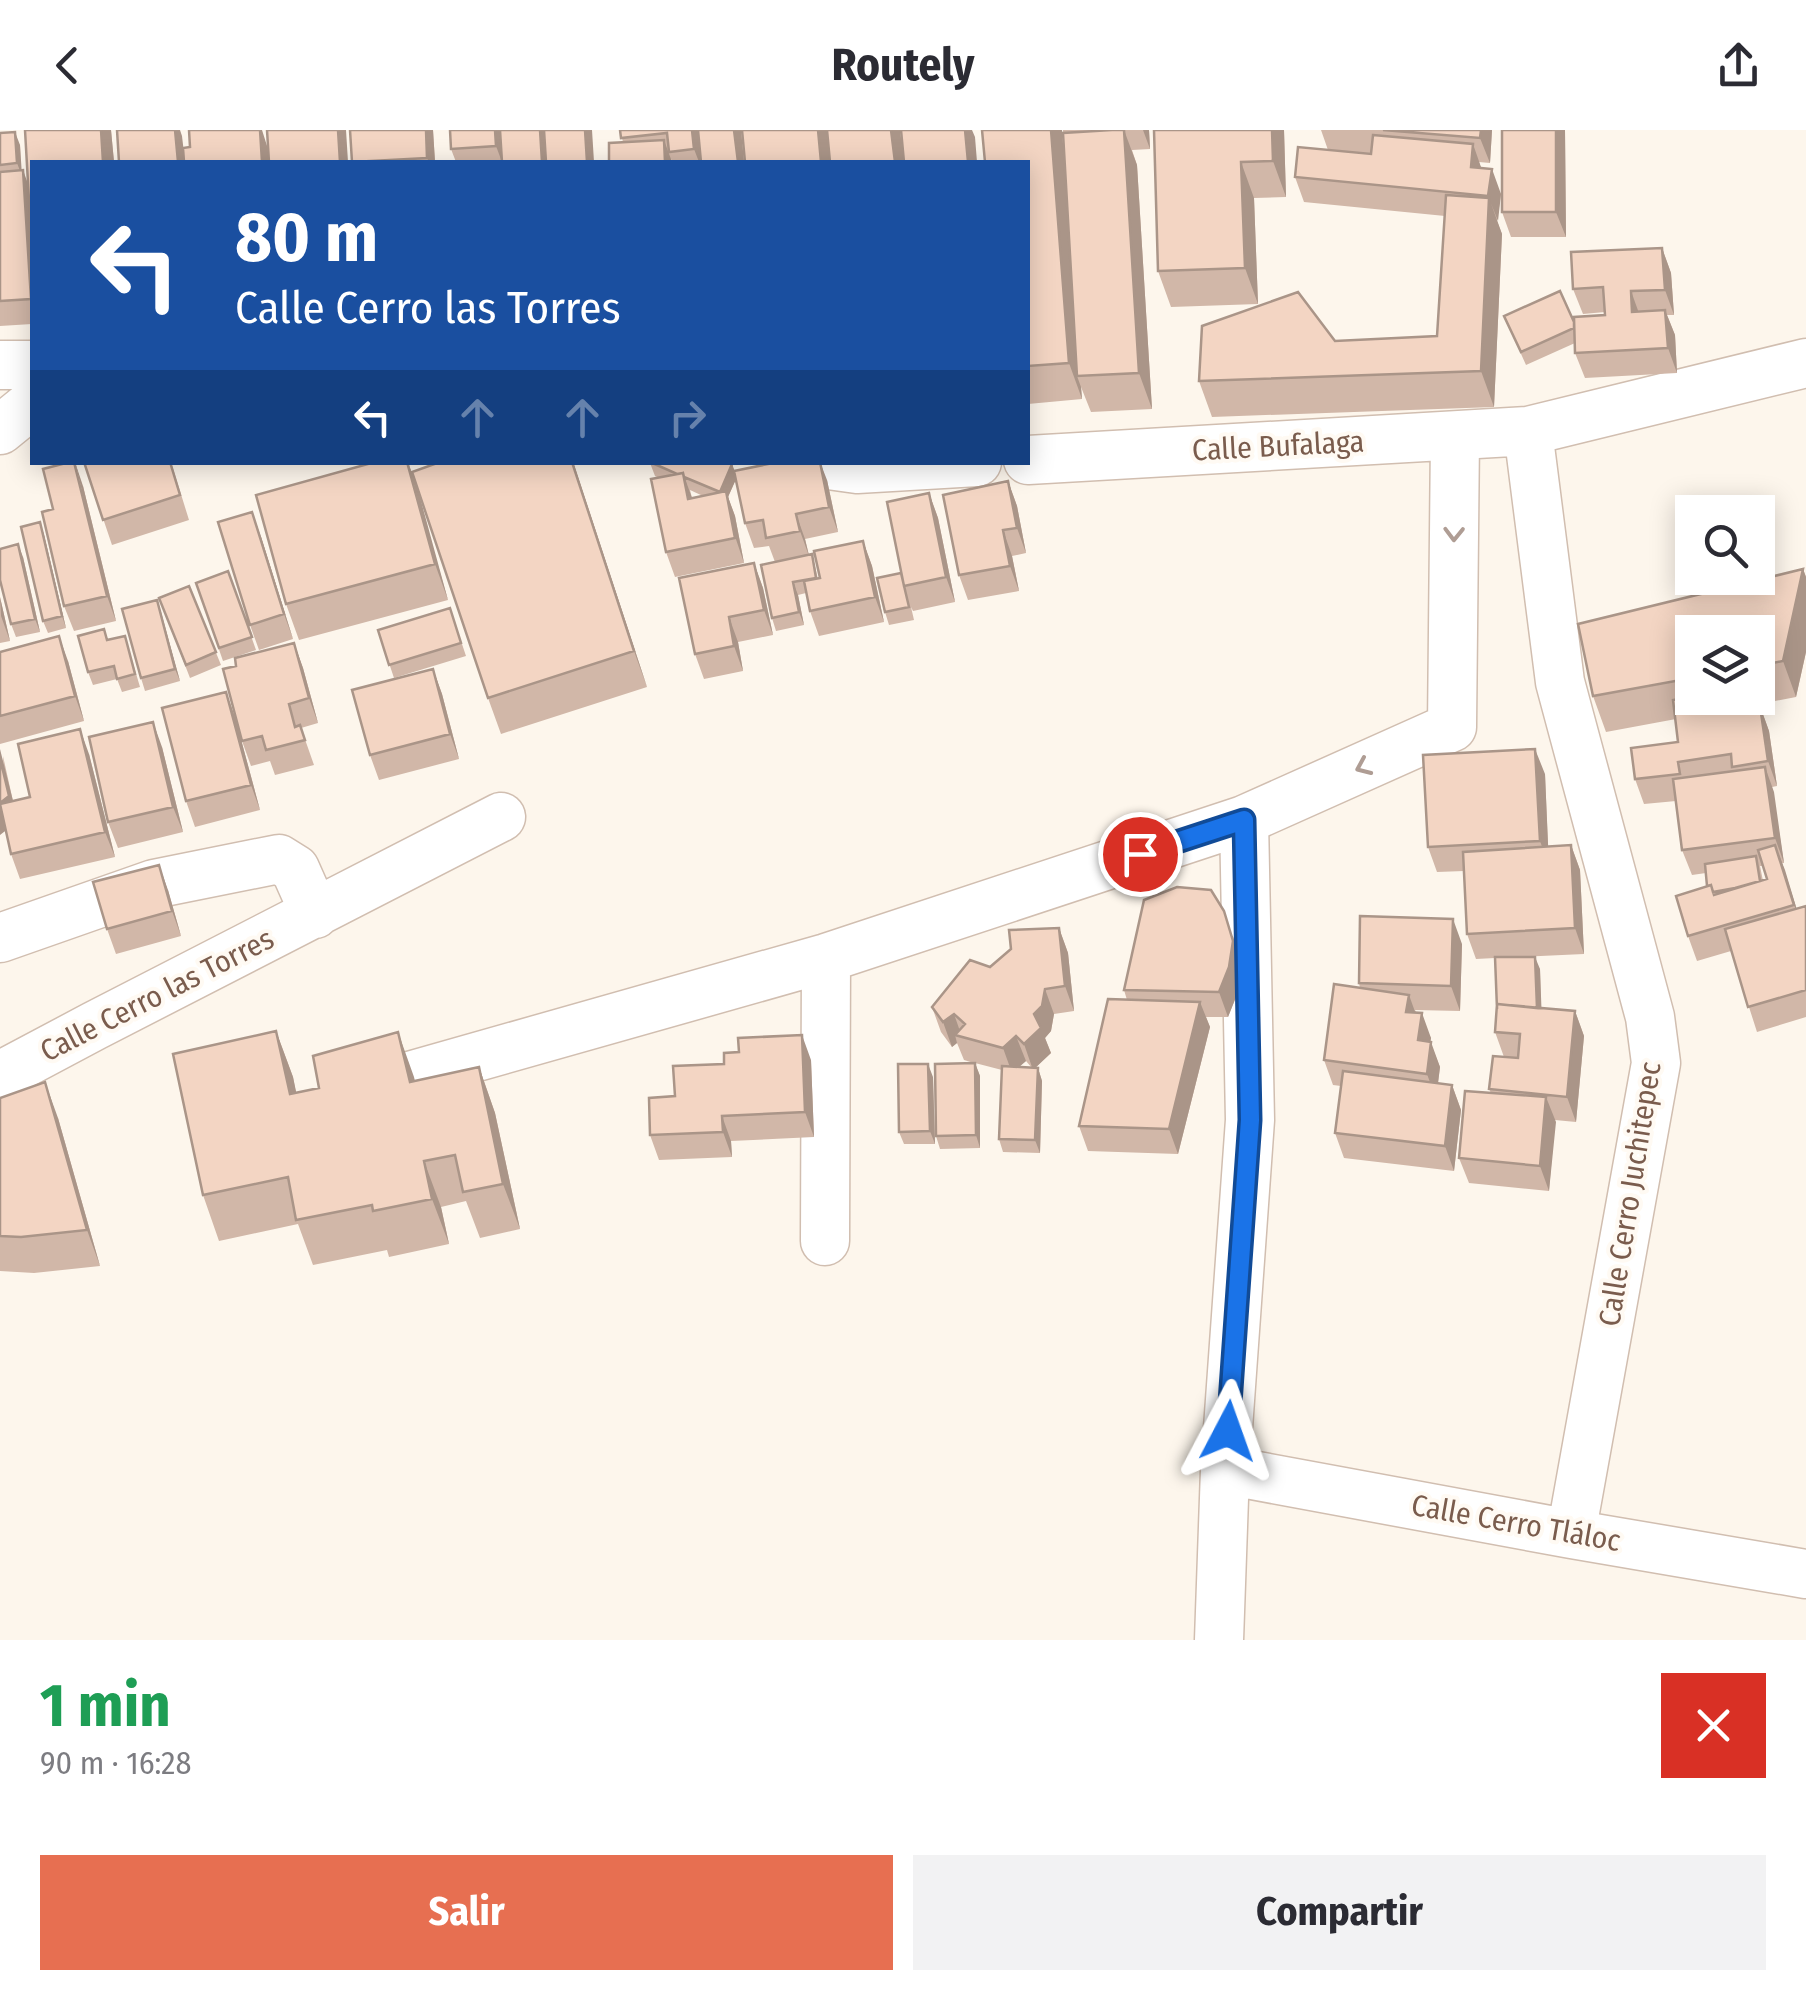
<!DOCTYPE html>
<html lang="es">
<head>
<meta charset="utf-8">
<style>
  :root { --surface:#fff; --page:#f2f2f3; --text:#2b2b33; --muted:#7c7c81; --accent:#e76f51 }
  body { margin:0; font-family:"Fira Sans Condensed",sans-serif; background:var(--page); color:var(--text); height:100vh; display:flex; flex-direction:column; font-size:38px; white-space:nowrap }
  * { box-sizing:border-box; margin:0 }
  p { font-size:32px; color:var(--muted) }
  .icon { flex:none; width:55px; height:55px; fill:none; stroke:currentColor; stroke-width:2; stroke-linecap:round; stroke-linejoin:round }
  .map { position:relative; height:1510px; overflow:hidden }
  .panel { display:flex; flex-direction:column; background:var(--surface); flex:1 }
  .panel>* { flex:none }
  .hud { position:absolute; left:30px; top:30px; width:1000px; height:305px; border-radius:0px; box-shadow:0 5px 25px #0003; background:#1a4fa0; color:#fff; overflow:hidden }
  .controls { position:absolute; left:1675px; top:365px; display:grid; gap:20px }
  .controls a { display:grid; place-items:center; width:100px; height:100px; border-radius:0px; background:var(--surface); box-shadow:0 5px 25px #0003; font-size:50px }
  .pin { position:absolute; display:grid; place-items:center; width:85px; height:85px; color:#fff; margin:-42px; border:5px solid #fff; border-radius:50%; box-shadow:0 2px 10px #0007 }
  .me { position:absolute; width:110px; margin:-55px; rotate:4deg; stroke-linejoin:round; filter:drop-shadow(0 0 8px #0008) }
  .turn { display:flex; align-items:center; gap:35px; height:210px; padding:0 40px; font-size:45px }
  .turn .icon { width:130px; height:130px; stroke-width:2.5 }
  .turn b { display:block; font-size:70px; line-height:85px }
  .lanes { display:flex; align-items:center; height:95px; padding:0 40px; background:#0003; justify-content:center; gap:50px; direction:ltr }
  .lanes .off { opacity:.35 }
  .round { display:grid; place-items:center; flex:none; width:105px; height:105px; border-radius:0px; background:var(--page) }
  .headline { display:flex; align-items:center; justify-content:space-between; height:170px; padding:0 40px }
  h1 { font-size:60px; font-weight:700; line-height:75px; color:#1e9e55 }
  .cta { display:flex; gap:20px; margin-top:auto; padding:20px 40px }
  .cta a { flex:1; height:115px; border-radius:0px; background:var(--accent); color:#fff; font-size:40px; font-weight:700; line-height:115px; text-align:center }
  .cta a+a { background:var(--page); color:var(--text) }
  header { display:flex; justify-content:space-between; align-items:center; height:130px; padding:0 40px; background:var(--surface); font-size:45px; font-weight:700 }
  .map>svg:first-child { display:block }
  .lines { fill:none; stroke-linecap:round; stroke-linejoin:round }
  .street-casing { stroke:#d1beb0; stroke-width:51 }
  .street { stroke:#fff; stroke-width:48 }
  .wall { fill:#d1b7a8; fill-rule:evenodd }
  .shaded-wall { fill:#aa9588 }
  .building { fill:#f3d5c3; stroke:#aa9588; stroke-width:2.5 }
  .oneway { stroke:#af9d94 }
  .route-casing { stroke:#114b97; stroke-width:25 }
  .route { stroke:#1a73e8; stroke-width:18 }
  .labels { text-anchor:middle; stroke-width:8; stroke-linejoin:round; paint-order:stroke }
  .street-label { font-size:30px; fill:#7a5c4d; stroke:#fffaf3 }
</style>
</head>
<body>
<header><svg class="icon" aria-label="back" viewBox="0 0 24 24"><path d="M15 5l-7 7 7 7"/></svg>Routely<svg class="icon" aria-label="share" viewBox="0 0 24 24"><path d="M12 15V3M7 8l5-5 5 5M5 13v7h14v-7"/></svg></header>
<div class="map">
<svg width="1806" height="1510" viewBox="0 0 1806 1510">
  <rect width="100%" height="100%" fill="#fdf6ec"/>
  <g class="lines">
    <g class="street-casing">
      <path id="street" d="M0 235H32
        M0 300 32 274
        M1528 301 1560 552 1650 887 1656 933 1571 1404
        M1028 330 1528 301 1806 233
        M807 332 857 339 977 332
        M0 808 154 754 279 729 295 739 315 784
        M0 946 94 896 501 687
        M353 962 826 828 1244 690 1452 597 1455 307
        M825 1111 826 828
        M1225 1340 1571 1404 1806 1444
        M1219 1510 1225 1340 1250 990 1244 690"/>
    </g>
    <use href="#street" class="street"/>
  </g>
  <path class="wall" d="M25 0H111L114 32H32V194L0 196V3L20 15 21 40 28 54Z
    M350 0H433L435 32H352Z
    M450 0 594 32H456L451 19Z
    M620 0H741L744 32H673L671 29 672 32 623 12Z
    M1063 0H1149L1150 19 1132 20 1137 35 1152 279 1091 282 1081 257 1082 269 1028 274V32L1066 59Z
    M1154 0H1284L1286 67 1254 68 1258 174 1171 177 1158 141Z
    M1321 0H1492L1490 33 1479 32 1481 38 1501 64 1497 91 1502 104 1494 277 1212 287 1199 251 1335 211 1437 206 1445 86 1304 72 1295 47 1371 24 1328 20Z
    M1502 0H1565L1566 107H1511L1502 82Z
    M1662 118 1671 143 1674 185H1667L1675 205 1677 243 1585 248 1575 223V213L1526 235 1504 186 1574 192 1605 185V182L1583 184 1573 159Z
    M84 332H171L189 390 112 415Z
    M408 332 448 470 299 510 286 474Z
    M440 332H573L647 557 501 604 488 568Z
    M650 333 732 334 734 341 827 350 838 402 805 409 809 425 812 424 818 449 863 411 872 436 884 492 819 506 810 481 806 463 798 465 804 495 776 501 772 488 775 432 769 416 754 418 745 393 736 349 728 367 735 386 744 433 675 447 666 422 659 348 655 346ZM690 360 703 366 692 368Z
    M1008 351 1017 376 1026 423 1012 426 1019 461 968 470 959 445Z
    M83 356 116 491 74 501 64 476Z
    M929 363 938 388 955 472 913 481 911 477 914 490 889 495 885 482 901 443Z
    M40 392 44 405 66 498 48 503 43 491Z
    M261 407 293 509 259 520 250 495Z
    M23 427 40 502 16 507 11 494Z
    M754 433 763 458 773 505 738 512 743 541 704 549 695 524Z
    M1803 439 1806 447V522L1796 567 1739 578 1760 576 1769 601 1777 656 1772 657 1784 733H1782L1796 779 1806 776V887L1757 902 1731 821 1697 831 1688 806 1676 766 1707 756 1706 743 1692 745 1682 720 1676 671 1644 674 1635 649 1631 618 1678 612 1676 589 1606 602 1593 566 1578 494ZM1692 502H1758V568H1692ZM1760 736H1763L1767 749 1763 751Z
    M228 441 256 520 223 531 196 453Z
    M189 456 221 535 190 548 159 468Z
    M0 467 10 511 0 513Z
    M157 470 180 551 145 561 141 548Z
    M450 478 466 526 394 548 378 500Z
    M104 499 108 510 125 506 140 557 122 562 117 549 93 555 88 542Z
    M294 513 303 538 318 593 301 598 314 635 275 645 270 631 251 636 242 611 236 536Z
    M0 522 68 531 84 591 0 614Z
    M433 539 442 564 459 629 379 650 370 625Z
    M226 562 235 587 260 680 195 697 186 671Z
    M162 617 183 702 118 718 108 692Z
    M89 624 115 727 20 749 11 724 6 701 3 626 13 671 30 667Z
    M1545 644 1548 717 1571 715 1580 740 1584 824 1517 827 1540 839 1541 878 1575 881 1584 906 1576 992 1555 990 1549 1061 1469 1053 1459 1028 1491 963 1489 959 1504 927 1495 902 1497 879 1495 828 1476 829 1467 804 1464 741 1437 742 1428 717Z
    M168 760 181 806 116 824 107 799Z
    M1059 798 1068 823 1074 881 1054 884 1051 901 1045 908 1051 923 1035 938H1038L1042 951 1040 1023 1003 1022 999 1009 1002 940 975 933 980 946V1018L940 1019 936 1006 974 933 964 930 957 913 952 917 941 902 932 877 990 837ZM1026 931 1032 938 1019 937Z
    M1233 806 1242 836 1238 862 1228 887H1206L1210 897 1178 1024 1088 1021 1079 996 1127 870 1124 860Z
    M1462 814 1460 881 1415 880 1431 908 1430 912 1440 937 1438 953 1452 955 1461 980 1454 1041 1344 1028 1335 1003 1341 956 1333 955 1324 930 1360 858 1359 853Z
    M276 901 293 947 296 963 319 958 415 951 479 937 495 983 520 1099 480 1108 466 1071 441 1077 449 1114 389 1127 387 1120 313 1135 298 1094 219 1111 203 1065Z
    M739 922 811 930 814 1007 731 1011 732 1027 659 1030 650 1005 675 966Z
    M933 947 935 1014H904L899 1002Z
    M0 968 58 988 100 1136 34 1143 0 1141Z"/>
  <path class="shaded-wall" d="M101 0H111L114 32H103Z
    M175 0H180L182 6 185 32H178Z
    M260 0H262L268 19 269 32H262Z
    M338 0H346L348 32H340Z
    M426 0H433L435 32H429L427 28Z
    M495 0H503L502 32 496 16Z
    M540 0H547L549 32H542Z
    M585 0H592L594 32H587Z
    M692 0H698L702 32H699L694 19Z
    M734 0H741L744 32H738Z
    M818 0H827L831 32H821Z
    M891 0H900L904 32H895Z
    M965 0H972L975 7 977 32H968Z
    M1051 0H1062L1080 246H1077L1081 257 1082 269 1069 233Z
    M1124 0 1137 35 1152 279 1139 243Z
    M1143 0H1149L1150 19Z
    M1272 0H1284L1286 67 1273 31Z
    M1481 0H1492L1490 33 1480 8Z
    M1556 0H1565L1566 107 1556 82Z
    M15 2 20 15 22 46 17 33Z
    M664 10 672 32H665Z
    M1473 14 1482 40 1471 37Z
    M1241 32 1254 68 1258 174 1245 138Z
    M1492 39 1501 64 1498 91 1488 66Z
    M23 40 32 65V173L31 169Z
    M1489 68 1502 104 1494 277 1481 241Z
    M1662 118 1671 143 1674 185 1665 160Z
    M1631 161 1640 186 1632 182Z
    M1665 180 1675 205 1677 243 1668 218Z
    M75 332 83 356 116 491 107 466Z
    M408 332 418 360 448 470 435 434Z
    M572 332H573L647 557 634 521Z
    M820 332 827 350 838 402 829 377Z
    M732 334 737 347 728 367 735 386 744 433 720 362Z
    M683 343 692 368 688 369Z
    M1008 351 1017 376 1026 423 1017 398Z
    M929 363 938 388 955 472 946 447Z
    M252 382 261 407 293 509 284 484Z
    M796 384 805 409 809 426 800 401Z
    M40 392 44 405 66 498 62 486Z
    M1003 400 1012 426 1019 461 1010 436Z
    M863 411 872 436 884 492 875 467Z
    M18 414 23 427 40 502 35 489Z
    M754 433 763 458 773 505 764 480Z
    M1803 439 1806 447V522L1796 567 1783 531Z
    M793 452 798 465 804 495 799 482Z
    M0 467 10 511 1 486Z
    M157 470 161 482 180 551 175 539Z
    M729 487 738 512 743 541 734 516Z
    M59 506 68 531 84 591 75 566Z
    M294 513 303 538 318 593 309 568Z
    M433 539 442 564 459 629 450 604Z
    M226 562 235 587 260 680 251 655Z
    M1760 576 1769 601 1777 656 1768 631Z
    M153 592 162 617 183 702 173 677Z
    M80 599 89 624 115 727 105 702Z
    M0 619 18 691 0 705Z
    M1535 619 1545 644 1549 736 1540 711Z
    M1765 637 1774 662 1784 733 1775 708Z
    M1571 715 1580 740 1584 824 1575 798Z
    M1775 715 1785 740 1803 800 1794 775Z
    M159 735 168 760 181 806 172 781Z
    M1224 781 1242 836 1238 862 1228 887 1219 862Z
    M1453 789 1462 814 1460 881 1451 856Z
    M1059 798 1068 823 1074 881 1065 856Z
    M1535 827 1540 839 1542 893 1537 880Z
    M1045 859 1054 884 1051 901 1045 908 1051 923 1033 940 1024 914 1034 884Z
    M1409 865 1418 890 1406 882Z
    M1200 872 1210 897 1178 1024 1169 999Z
    M1575 881 1584 906 1576 992 1567 967Z
    M1422 883 1431 908 1427 935 1418 910Z
    M954 884 962 907 955 905 957 913 952 917 943 892Z
    M276 901 293 947 306 1009 290 964Z
    M398 902 414 947 426 997 410 952Z
    M802 905 811 930 814 1007 805 982Z
    M1016 906 1026 931 1012 943 1003 918Z
    M1431 912 1440 937 1436 969 1427 944Z
    M975 933 980 946V1018L976 1005Z
    M928 934 933 947 935 1014 930 1001Z
    M479 937 495 983 520 1099 503 1054Z
    M1038 938 1042 951 1040 1023 1035 1010Z
    M45 952 58 988 100 1136 87 1100Z
    M1452 955 1461 980 1454 1041 1445 1016Z
    M1546 967 1556 992 1549 1061 1540 1036Z
    M722 986 731 1011 732 1027 723 1002Z
    M424 1031 441 1077 449 1114 432 1069Z"/>
  <path class="building" d="M25 0H101L103 32H32V123Z
    M117 0H175L178 32H119Z
    M189 0H260L262 32H184L183 18 190 17Z
    M267 0H338L340 32H269Z
    M350 0H426L427 28 352 32Z
    M450 0H495L496 16 451 19Z
    M500 0H540L542 32H502Z
    M544 0H585L587 32H546Z
    M620 0H692L694 19 669 22 667 3 621 8Z
    M698 0H734L738 32H701Z
    M742 0H818L821 32H745Z
    M827 0H891L895 32H830Z
    M901 0H965L968 32H904Z
    M982 0H1051L1069 233 1028 236V32H985Z
    M1112 0H1124L1139 243 1077 246 1063 3Z
    M1154 0H1272L1273 31 1241 32 1245 138 1158 141Z
    M1383 0H1481L1480 8Z
    M1502 0H1556V82H1502Z
    M15 2 17 33 0 35V3Z
    M1373 5 1473 14 1471 37 1492 39 1488 66 1295 47 1298 17 1371 24Z
    M664 10 665 32H609V13Z
    M23 40 31 169 0 171V42Z
    M1446 65 1489 68 1481 241 1199 251 1202 196 1298 162 1335 211 1437 206Z
    M1662 118 1665 160 1631 161 1632 182 1665 180 1668 218 1575 223 1574 187 1605 185 1603 157 1573 159 1571 122Z
    M1560 161 1574 192V198L1521 222 1504 186Z
    M70 332H74L107 466 64 476 42 382 53 379 43 339Z
    M84 332H170L180 365 103 390Z
    M375 332H407L435 434 286 474 256 365Z
    M440 332H572L634 521 488 568 412 342Z
    M650 332H729L732 334 720 362 684 347 683 343 677 344Z
    M778 332H820L829 377 796 384 800 401 766 408 763 390 745 393 734 341Z
    M683 343 688 369 726 361 735 408 666 422 651 349Z
    M1008 351 1017 398 1003 400 1010 436 959 445 943 365Z
    M929 363 946 447 904 456 887 372Z
    M252 382 284 484 250 495 218 392Z
    M40 392 62 486 43 491 21 397Z
    M863 411 875 467 810 481 804 451 820 448 814 421Z
    M18 414 35 489 11 494 0 450V419Z
    M812 424 816 448 793 452 799 482 772 488 761 435Z
    M754 433 764 480 729 487 734 516 695 524 679 448Z
    M1803 439 1783 531 1758 536V502H1692V548L1593 566 1578 494Z
    M228 441 252 507 219 518 196 453Z
    M901 443 909 477 885 482 877 448Z
    M189 456 216 522 186 535 159 468Z
    M157 470 175 539 141 548 122 479Z
    M450 478 461 513 389 535 378 500Z
    M104 499 107 510 125 506 135 544 117 549 114 536 88 542 78 506Z
    M59 506 75 566 0 586V522Z
    M294 513 309 568 289 574 295 597 300 595 305 610 266 620 262 606 242 611 223 539 236 536 235 528Z
    M433 539 450 604 370 625 352 560Z
    M226 562 251 655 186 671 162 578Z
    M1692 567 1734 568 1735 579 1760 576 1768 631 1732 637 1731 624 1678 632 1680 644 1635 649 1631 618 1678 612 1673 570Z
    M153 592 173 677 108 692 89 607Z
    M80 599 105 702 11 724 0 674 30 667 18 614Z
    M1535 619 1540 711 1428 717 1423 625Z
    M0 628 9 666 0 673Z
    M1765 637 1775 708 1682 720 1673 649Z
    M1571 715 1575 798 1467 804 1463 722Z
    M1775 715 1794 775 1688 806 1676 766 1711 755 1714 765 1767 749 1758 720Z
    M1756 726 1760 751 1735 758 1713 762 1711 755 1707 756 1705 734Z
    M159 735 172 781 107 799 93 752Z
    M1177 757 1211 760 1224 781 1233 811 1229 837 1219 862 1124 860 1144 770Z
    M1806 776V860L1748 877 1725 799Z
    M1360 786 1453 789 1451 856 1359 853Z
    M1059 798 1065 856 1045 859 1042 876 1034 884 1041 898 1024 914 1016 906 1003 918 955 905 965 894 954 884 943 892 932 877 970 830 990 837 1011 819 1009 800Z
    M1495 827H1535L1537 878 1497 874V879Z
    M1334 854 1409 865 1406 882 1422 883 1418 910 1431 912 1427 944 1324 930Z
    M1108 869 1200 872 1169 999 1079 996Z
    M1497 874 1575 881 1567 967 1489 959 1493 926 1518 928 1520 904 1495 902Z
    M276 901 290 964 319 958 313 926 398 902 410 952 479 937 503 1054 463 1062 455 1025 424 1031 432 1069 373 1081 372 1075 296 1090 288 1047 203 1065 173 924Z
    M802 905 805 982 722 986 723 1002 650 1005 649 968 675 966 673 936 724 934V923L739 922 738 908Z
    M975 933 976 1005 936 1006 935 934Z
    M898 934H928L930 1001 899 1002Z
    M1002 936 1038 938 1035 1010 999 1009Z
    M1343 941 1452 955 1445 1016 1335 1003Z
    M45 952 87 1100 21 1107 0 1106V968Z
    M1465 961 1546 967 1540 1036 1459 1028Z"/>
  <defs><path id="oneway-chevron" d="M-2-3.5L2.5 0L-2 3.5" fill="none" stroke-width="1.6" stroke-linecap="round" stroke-linejoin="round" transform="scale(2.5)"/></defs>
  <g class="oneway">
    <use href="#oneway-chevron" transform="translate(1454 404) rotate(91)"/>
    <use href="#oneway-chevron" transform="translate(1363 637) rotate(156)"/>
  </g>
  <g class="lines">
    <g class="route-casing">
      <path id="route" d="M1140 724 1244 690 1250 990 1228 1301"/>
    </g>
    <use href="#route" class="route"/>
  </g>
  <g class="labels">
    <g class="street-label">
      <text transform="translate(1278 316) rotate(-3)" y="10">Calle Bufalaga</text>
      <text transform="translate(157 865) rotate(-27)" y="10">Calle Cerro las Torres</text>
      <text transform="translate(1630 1064) rotate(-81)" y="10">Calle Cerro Juchitepec</text>
      <text transform="translate(1516 1393) rotate(10)" y="10">Calle Cerro Tláloc</text>
    </g>
  </g>
</svg>
<div class="controls">
<a><svg class="icon" aria-label="search" viewBox="0 0 24 24"><circle cx="10" cy="10" r="6"/><path d="M15 15l6 6"/></svg></a>
<a><svg class="icon" aria-label="layers" viewBox="0 0 24 24"><path d="M12 4l9 5-9 5-9-5zM3 14l9 5 9-5"/></svg></a>
</div>
<div class="pin" style="left:1140px;top:724px;background:#d93025"><svg class="icon" aria-label="arrive" viewBox="0 0 24 24"><path d="M6 21V4h12l-3 4 3 4H6"/></svg></div>
<svg class="me" style="left:1228px;top:1301px" viewBox="-20 -20 40 40"><path d="M0-17L14 15 0 8-14 15z" fill="#1a73e8" stroke="#fff" stroke-width="4"/></svg>
<div class="hud">
<div class="turn"><svg class="icon" aria-label="left" viewBox="0 0 24 24"><path d="M17 20v-9H6M10 6l-5 5 5 5"/></svg><div><b>80 m</b>Calle Cerro las Torres</div></div>
<div class="lanes"><svg class="icon" aria-label="left" viewBox="0 0 24 24"><path d="M17 20v-9H6M10 6l-5 5 5 5"/></svg><svg class="icon off" aria-label="ahead" viewBox="0 0 24 24"><path d="M12 20V5M6 11l6-6 6 6"/></svg><svg class="icon off" aria-label="ahead" viewBox="0 0 24 24"><path d="M12 20V5M6 11l6-6 6 6"/></svg><svg class="icon off" aria-label="right" viewBox="0 0 24 24"><path d="M7 20v-9h11M14 6l5 5-5 5"/></svg></div>
</div>
</div>
<section class="panel">
<div class="headline"><div><h1>1 min</h1><p>90 m · 16:28</p></div><a class="round" style="background:#d93025;color:#fff"><svg class="icon" aria-label="close" viewBox="0 0 24 24"><path d="M6 6l12 12M18 6L6 18"/></svg></a></div>
<div class="cta"><a>Salir</a><a>Compartir</a></div>
</section>
</body>
</html>
